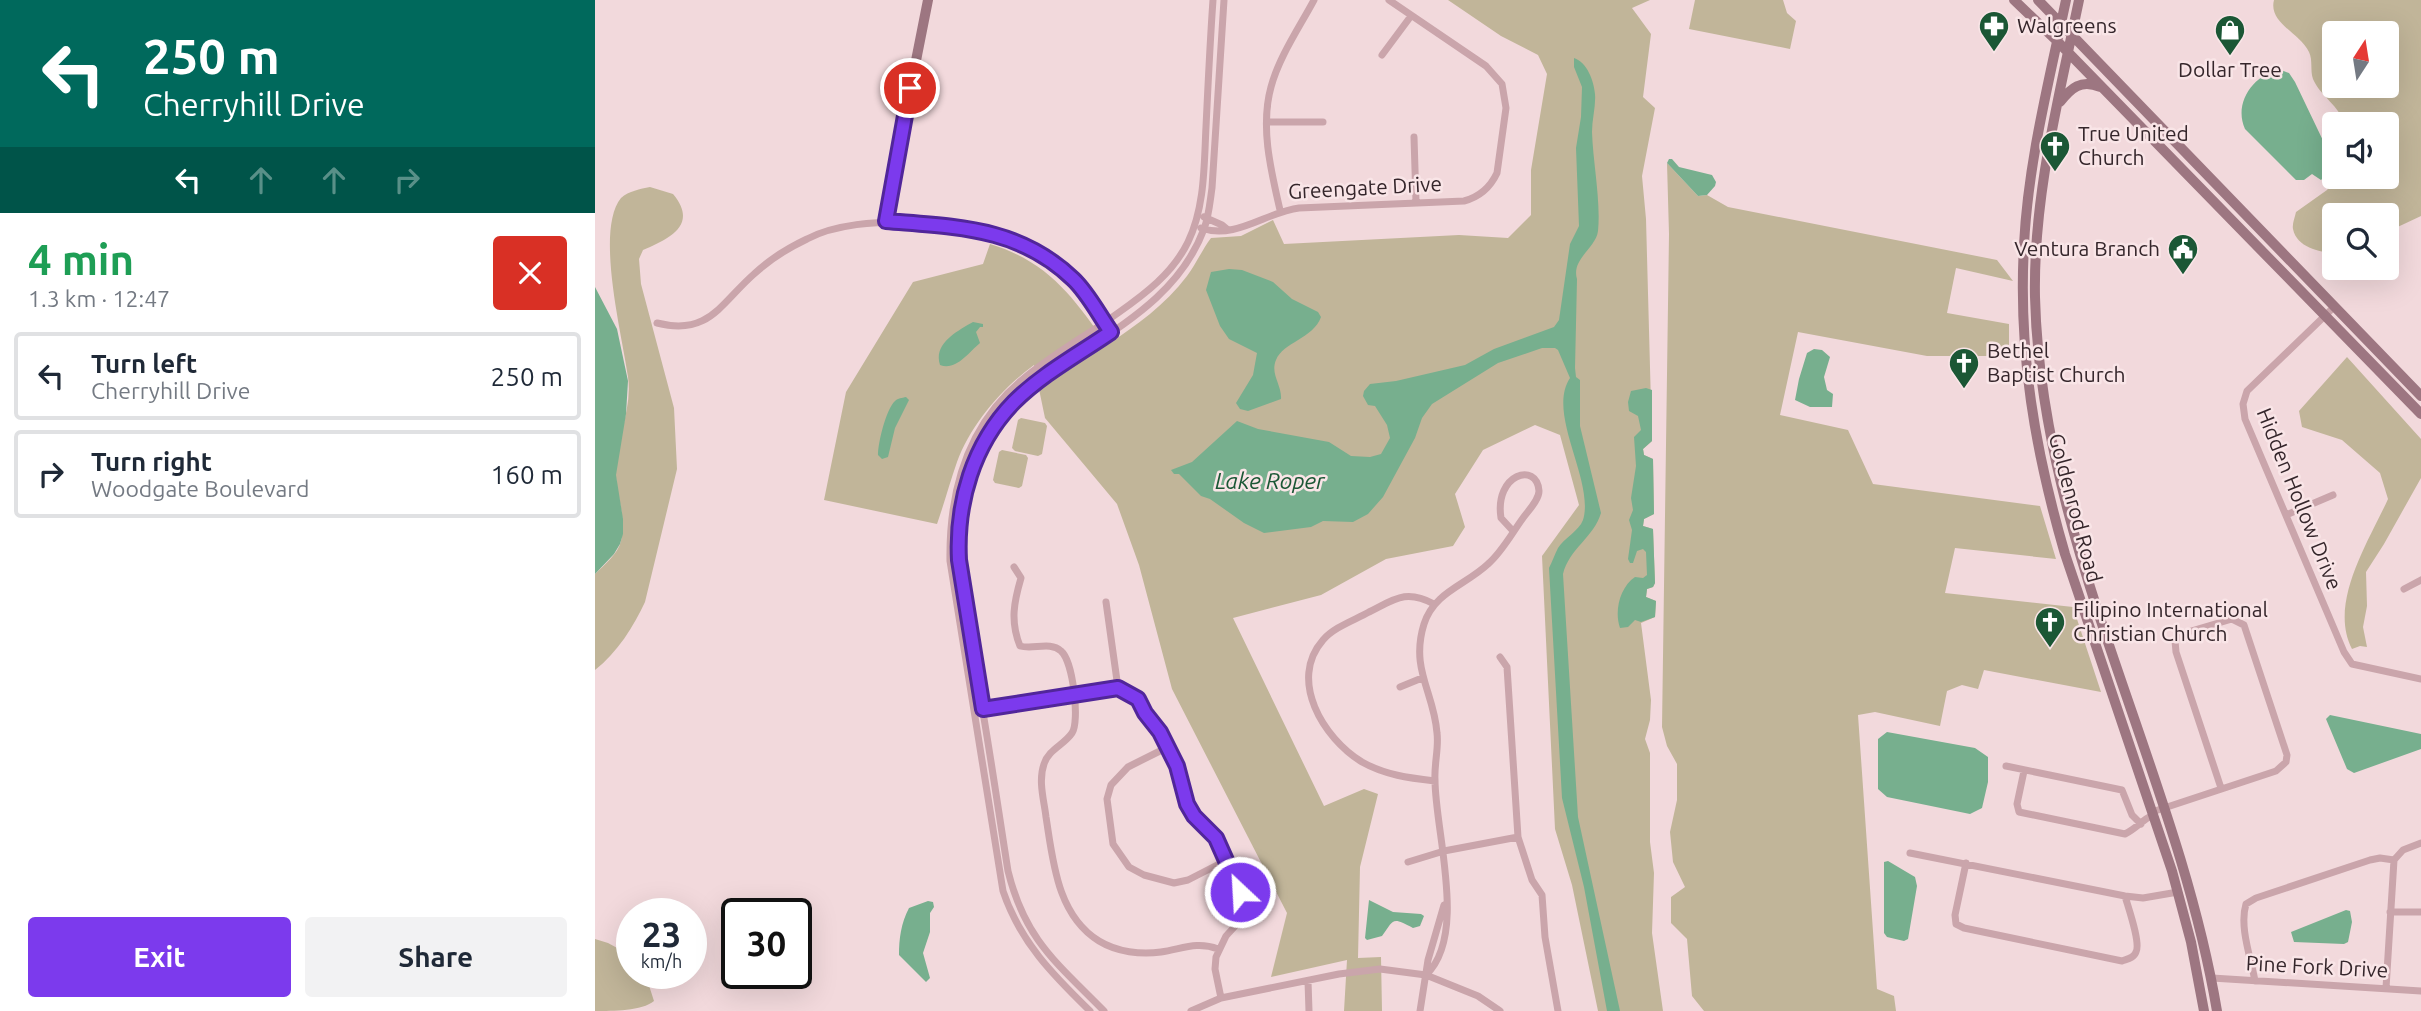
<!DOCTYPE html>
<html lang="en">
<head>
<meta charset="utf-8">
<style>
  :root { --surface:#fff; --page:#f2f2f3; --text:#1f2937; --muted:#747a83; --line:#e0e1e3; --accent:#7c3aed }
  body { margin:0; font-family:Ubuntu,sans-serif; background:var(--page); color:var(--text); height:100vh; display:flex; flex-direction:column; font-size:26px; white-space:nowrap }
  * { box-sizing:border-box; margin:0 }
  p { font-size:23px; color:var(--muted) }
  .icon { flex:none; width:38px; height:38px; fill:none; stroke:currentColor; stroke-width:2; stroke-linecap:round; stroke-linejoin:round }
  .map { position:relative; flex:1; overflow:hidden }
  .side { display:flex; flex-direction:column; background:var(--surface); width:595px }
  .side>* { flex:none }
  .guide { background:#00695c; color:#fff; overflow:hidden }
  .needle { width:46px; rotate:12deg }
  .buttons { position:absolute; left:1727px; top:21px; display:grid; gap:14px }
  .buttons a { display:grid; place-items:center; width:77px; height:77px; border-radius:7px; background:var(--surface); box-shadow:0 7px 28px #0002; font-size:35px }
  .speed { position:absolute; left:21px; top:898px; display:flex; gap:14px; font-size:35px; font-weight:700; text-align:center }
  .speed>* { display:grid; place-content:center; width:91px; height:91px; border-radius:50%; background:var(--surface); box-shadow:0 7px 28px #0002; line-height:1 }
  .speed small { font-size:18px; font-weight:400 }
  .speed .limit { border:4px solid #111; border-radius:10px; background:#fff; color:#111 }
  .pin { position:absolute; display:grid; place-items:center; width:60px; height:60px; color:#fff; margin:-30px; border:4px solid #fff; border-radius:50%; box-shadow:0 2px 7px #0007 }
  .me { position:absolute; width:77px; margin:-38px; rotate:335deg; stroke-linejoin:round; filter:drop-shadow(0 0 5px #0008) }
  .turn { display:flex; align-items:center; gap:24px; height:147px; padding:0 28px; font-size:32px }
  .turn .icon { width:91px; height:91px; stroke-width:2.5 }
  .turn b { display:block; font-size:49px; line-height:60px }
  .lanes { display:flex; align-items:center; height:66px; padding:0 28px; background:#0003; justify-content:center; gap:35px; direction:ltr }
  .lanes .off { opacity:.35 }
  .round { display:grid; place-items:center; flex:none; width:74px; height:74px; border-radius:7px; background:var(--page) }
  .overview { display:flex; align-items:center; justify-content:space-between; height:119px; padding:0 28px }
  h1 { font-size:42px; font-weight:700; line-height:52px; color:#1e9e55 }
  .cta { display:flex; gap:14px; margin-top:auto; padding:14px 28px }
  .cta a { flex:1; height:80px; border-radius:7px; background:var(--accent); color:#fff; font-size:28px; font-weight:700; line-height:80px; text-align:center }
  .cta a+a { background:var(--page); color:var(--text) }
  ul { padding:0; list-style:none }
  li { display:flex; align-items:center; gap:21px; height:88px; margin:0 14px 10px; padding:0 14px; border:4px solid var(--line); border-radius:7px }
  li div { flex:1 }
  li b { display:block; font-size:26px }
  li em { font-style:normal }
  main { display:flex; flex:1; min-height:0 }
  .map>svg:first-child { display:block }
  .green { fill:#c1b599; fill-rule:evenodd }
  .water { fill:#77af8e }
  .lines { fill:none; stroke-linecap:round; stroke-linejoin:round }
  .street { stroke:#caa5ab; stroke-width:7 }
  .secondary { stroke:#9d7681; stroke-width:10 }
  .route-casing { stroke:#51269a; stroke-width:18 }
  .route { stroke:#7c3aed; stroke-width:12 }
  .labels { text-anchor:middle; stroke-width:5; stroke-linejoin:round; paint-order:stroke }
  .poi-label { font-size:21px; fill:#35262b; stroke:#f9e5e7; text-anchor:start }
  .street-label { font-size:21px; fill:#35262b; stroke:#f9e5e7 }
  .water-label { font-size:23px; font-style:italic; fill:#1b5735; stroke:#f9e5e7 }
</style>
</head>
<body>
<main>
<section class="side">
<div class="guide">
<div class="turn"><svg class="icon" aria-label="left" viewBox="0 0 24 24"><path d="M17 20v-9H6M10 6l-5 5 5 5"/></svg><div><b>250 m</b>Cherryhill Drive</div></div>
<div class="lanes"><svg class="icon" aria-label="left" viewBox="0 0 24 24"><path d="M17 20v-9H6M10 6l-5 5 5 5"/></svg><svg class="icon off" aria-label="ahead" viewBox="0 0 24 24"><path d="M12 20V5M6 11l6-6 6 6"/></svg><svg class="icon off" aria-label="ahead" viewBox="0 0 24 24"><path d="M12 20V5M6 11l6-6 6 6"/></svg><svg class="icon off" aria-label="right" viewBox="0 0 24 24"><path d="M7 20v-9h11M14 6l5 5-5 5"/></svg></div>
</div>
<div class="overview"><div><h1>4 min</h1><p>1.3 km · 12:47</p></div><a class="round" style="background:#d93025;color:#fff"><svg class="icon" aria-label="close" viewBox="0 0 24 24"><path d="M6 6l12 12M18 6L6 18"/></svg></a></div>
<ul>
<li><svg class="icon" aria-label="left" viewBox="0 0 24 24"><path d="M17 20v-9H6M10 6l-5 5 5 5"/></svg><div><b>Turn left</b><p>Cherryhill Drive</p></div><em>250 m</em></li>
<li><svg class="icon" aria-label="right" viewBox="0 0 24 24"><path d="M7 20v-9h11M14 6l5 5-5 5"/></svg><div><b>Turn right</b><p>Woodgate Boulevard</p></div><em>160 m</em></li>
</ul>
<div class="cta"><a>Exit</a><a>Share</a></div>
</section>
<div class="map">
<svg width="1826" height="1011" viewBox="0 0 1826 1011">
  <rect width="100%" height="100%" fill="#f2d9dc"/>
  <path class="green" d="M853 0H1055L1037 8 1056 34 1048 97 1060 108 1047 176 1051 219 1057 441 1048 449 1049 455 1058 459 1059 514 1049 519 1048 526 1058 529 1060 583 1058 587 1052 589 1051 597 1061 601 1060 617 1046 623 1056 700 1055 720 1050 739 1055 753V842L1059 873 1057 933 1068 1011H1003L977 885 960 829 947 556 984 505 965 435 940 425 888 450 860 494 870 527 858 546 791 559 726 595 638 618 729 806 769 789 783 794 765 867 763 958 786 957 787 1011H749L752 960 676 977 692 913 577 689 544 565 522 504 450 418 439 365C407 388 376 424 362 462 355 482 349 504 342 524L229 500 251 392 318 282 388 264 395 244C454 262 478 297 512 345 542 325 570 305 592 276 601 264 607 250 616 238L646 236 678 220 689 244 864 235 913 238 936 215V170L952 74 943 55 906 36Z
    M1100 0H1188L1192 13 1201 21 1195 49 1094 29Z
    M1679 0H1826V216L1792 232V215H1740L1739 254C1724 251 1702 248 1698 229 1697 224 1700 217 1701 212L1732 190 1742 177H1792V124H1749C1745 106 1725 96 1718 79 1715 71 1718 60 1714 52 1705 33 1673 23 1679 0ZM1740 33H1792V86H1740Z
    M1072 163 1103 196 1112 195 1133 207 1402 260 1418 281 1361 268 1352 313 1414 324V356H1332L1203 332 1185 415 1253 430 1278 484 1445 506 1461 559 1360 548 1350 593 1478 607 1506 692 1389 670 1383 689 1367 685 1352 691 1345 726 1280 712 1263 715 1282 989 1299 996 1301 1011H1109L1097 996 1092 939 1076 923V897L1090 887 1078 862 1075 832 1082 800V764L1072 746 1067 727 1074 234Z
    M55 187 78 194C104 225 74 239 48 250L44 259 46 284 79 408 82 469 50 602C39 626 22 653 0 670V574C9 565 23 554 26 541 31 519 23 500 21 478 18 444 38 412 33 377 27 334 0 230 26 198 34 191 45 189 55 187Z
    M1752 357 1826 439V478L1789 544 1771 572 1772 606 1768 627 1772 647 1765 646 1757 649C1733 603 1774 541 1793 499L1785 473 1747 440 1707 427 1704 411Z
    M426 418 450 423 452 426 447 454 443 456 420 451 417 448 423 420Z
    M407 450 431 455 433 458 427 486 424 488 400 483 398 480 404 452Z
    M0 939 13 943 37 956V973H50L59 1001C47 1011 18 1011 0 1011Z"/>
  <path class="water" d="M979 58C992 62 999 81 1000 94 1001 106 997 119 997 132 998 163 1006 201 1003 231 1001 248 976 259 982 279L980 368 981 377 985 380V426L1006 513C999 537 974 549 968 574L983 817 1025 1011H1012L989 887 967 798 954 568C957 562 960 554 963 548 969 538 984 531 988 520 1000 481 951 414 975 378L963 350 960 348H947L903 363 837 404 827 418 820 438 788 497 773 514 758 522 728 521 716 527 669 533 649 523 615 499 606 496 584 474H579L576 470 597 462 642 421 663 429 734 442 756 456 775 457 786 454 795 438 792 425 780 406 773 405 768 396 769 391 775 384 801 381 870 365 899 349 959 327 964 320 975 244 984 226 981 148 986 117 987 87 979 67Z
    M1686 70 1694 73 1700 82 1733 151 1730 165 1733 173 1726 180 1717 174 1709 180H1701L1650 129C1638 103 1659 73 1686 70Z
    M1074 159H1077L1084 167 1117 175 1121 182 1120 186 1112 195 1103 196 1072 163Z
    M634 269 647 270 678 282 697 299 723 312 726 317C718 339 688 342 681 360 675 374 687 385 686 399L653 411 645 409 641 403 658 375 662 353 634 339 625 326 611 290 616 272Z
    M0 287 22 329 33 381 31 414 21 475 28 519V534L25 544 19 554 0 574Z
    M378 322 388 324V327H385L381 332 385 343C373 353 361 371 345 365 338 344 362 331 378 322Z
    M1219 349 1227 350 1235 357 1229 377 1232 390 1238 394 1237 407H1215L1200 400 1204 379 1212 353Z
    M1051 388 1057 390V441L1048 449 1049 455 1058 459 1059 514 1049 519 1048 526 1058 529 1060 583 1058 587 1052 589 1051 597 1061 601 1060 617 1046 622 1040 620 1033 627 1025 628C1019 611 1025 587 1040 577L1048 578 1052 575 1051 552 1048 549 1042 551 1038 563H1035L1033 559 1037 530 1034 520 1038 510 1036 498 1041 466 1039 437 1046 430 1043 416 1034 411 1033 402 1036 391Z
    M311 397 314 400 300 428 293 457 287 459 283 455C283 443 291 409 300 401 303 398 307 398 311 397Z
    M1735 715 1826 734V749L1759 773 1752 769 1731 719Z
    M1292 732 1380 748 1393 757V782L1387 808 1375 814 1292 797 1283 789V739Z
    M1293 861 1320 877 1322 886 1313 939 1309 941 1292 937 1289 933V862Z
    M774 900 798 912 826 914 829 916 825 926 818 928C796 916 799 920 787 936L772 940 770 938Z
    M333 901 338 902 339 907 335 913V932L328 953 335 978 331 982 304 955C304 939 306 923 314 908Z
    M1751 910 1755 911 1757 922 1753 942 1749 944 1699 942 1696 932Z"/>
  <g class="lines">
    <path class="street" d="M787 55 816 16
      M672 122H728
      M819 137 821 202
      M685 210C676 171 665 127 676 87 684 57 704 28 719 0
      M609 217 627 225 633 230
      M291 221 311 111
      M606 228C641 240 671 212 704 208L869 201C884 197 895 188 902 173L911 108 907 84 891 66 794 0
      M1739 307 1652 391 1648 404 1650 419 1749 652 1757 664 1826 679
      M62 323C114 336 125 304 159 274 174 260 193 248 212 239 264 211 383 220 434 247 469 265 490 294 511 326
      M1691 515 1738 495
      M419 567 426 578C419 602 415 621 425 646 438 650 455 641 466 651 478 661 485 721 477 733 469 745 454 749 449 764 443 781 449 800 451 817 458 861 462 915 504 941 522 952 546 955 566 952 587 949 602 941 623 949
      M1809 589 1826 580
      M511 602 523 688
      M839 604C811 589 800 599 774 612 760 620 739 627 728 640 693 680 728 738 767 762 790 775 814 778 840 781
      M905 657 912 667 923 837 937 880 947 895 950 937 963 1011
      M805 687 827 678
      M383 710 523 688 543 699 550 713 565 732 582 766 592 804 599 816 621 838 645 893 646 911 642 924 631 936 621 957 620 969 626 998
      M573 747 533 767 516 785 512 799 518 844 534 867 549 875 579 883 593 880 630 861
      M1411 766 1527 790 1537 815 1546 824
      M1429 771 1422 804 1424 812 1530 834C1542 828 1547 820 1558 815
      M1557 812 1681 771 1691 762 1692 755 1649 625 1637 619 1586 634 1580 641 1581 652 1626 788
      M1315 853 1530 896 1548 898 1583 892
      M813 862 849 851 923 837
      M1371 863 1360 915 1361 924 1369 928 1527 961C1532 959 1539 958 1541 952 1546 943 1533 907 1530 896
      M1795 912H1826
      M831 975C873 935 840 832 840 780 839 764 844 748 842 733 839 692 815 669 829 624 839 592 871 585 893 564 907 552 917 533 928 518 933 511 944 500 944 491 942 461 899 474 906 518L918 531
      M1617 978 1826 991
      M713 981 714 1011
      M1660 981C1656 958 1644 927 1651 904L1661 898 1775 860 1785 858 1799 860
      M1791 988 1799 860 1808 850 1826 843
      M495 1011C458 975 425 942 408 891L355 561C354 492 372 426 427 380 456 355 491 336 523 313 550 294 578 273 593 242 610 207 609 165 611 127 613 85 615 42 618 0
      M509 1011C462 963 430 940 413 871 403 808 394 745 383 683 373 623 356 559 368 499 397 353 563 352 609 229 614 216 615 201 617 188L629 0
      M596 1011 626 998 744 974 785 969 831 975 883 996 905 1011
      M825 1011 833 960 849 905"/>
    <path class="secondary" d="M1419 0 1462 41 1826 414
      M1443 0 1826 396
      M1471 0C1454 81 1433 163 1429 245 1423 353 1440 451 1470 554L1577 871 1596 942 1609 1011
      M1484 0C1464 97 1438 197 1440 297 1446 547 1581 768 1622 1011
      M1465 102C1476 88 1486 79 1505 87
      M311 111 333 0"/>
  </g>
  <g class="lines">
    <g class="route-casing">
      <path id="route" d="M315 88 291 221C362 227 424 227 478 279 493 293 504 315 516 332 484 354 447 374 419 402 378 444 361 503 364 560L388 709 523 688 543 699 550 713 565 732 582 766 592 804 599 816 621 838 645 892"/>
    </g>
    <use href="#route" class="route"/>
  </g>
  <defs>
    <g id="pharmacy-pin" transform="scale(1.575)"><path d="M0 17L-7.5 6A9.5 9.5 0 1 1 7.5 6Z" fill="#1b5735" stroke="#f9e5e7"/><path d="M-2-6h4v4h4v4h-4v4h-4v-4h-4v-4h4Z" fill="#fff"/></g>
    <g id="shop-pin" transform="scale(1.575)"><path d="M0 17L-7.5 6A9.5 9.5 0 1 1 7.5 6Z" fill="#1b5735" stroke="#f9e5e7"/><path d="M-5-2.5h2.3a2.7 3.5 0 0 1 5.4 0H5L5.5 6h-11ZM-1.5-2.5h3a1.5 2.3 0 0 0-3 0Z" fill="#fff"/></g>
    <g id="church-pin" transform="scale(1.575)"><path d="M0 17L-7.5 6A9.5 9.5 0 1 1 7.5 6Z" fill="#1b5735" stroke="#f9e5e7"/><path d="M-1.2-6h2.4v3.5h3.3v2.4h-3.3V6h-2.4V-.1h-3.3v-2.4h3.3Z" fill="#fff"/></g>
    <g id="civic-pin" transform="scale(1.575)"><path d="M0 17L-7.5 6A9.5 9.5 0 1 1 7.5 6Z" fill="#1b5735" stroke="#f9e5e7"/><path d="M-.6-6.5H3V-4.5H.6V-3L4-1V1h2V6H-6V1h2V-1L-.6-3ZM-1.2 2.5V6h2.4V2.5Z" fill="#fff"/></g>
  </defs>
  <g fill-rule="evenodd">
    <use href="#pharmacy-pin" x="1399" y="26"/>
    <use href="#shop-pin" x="1635" y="30"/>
    <use href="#church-pin" x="1460" y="146"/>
    <use href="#civic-pin" x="1588" y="249"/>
    <use href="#church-pin" x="1369" y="363"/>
    <use href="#church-pin" x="1455" y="622"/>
  </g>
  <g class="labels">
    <g class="poi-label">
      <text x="1422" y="33">Walgreens</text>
      <text x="1635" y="77" text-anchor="middle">Dollar Tree</text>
      <text x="1483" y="141">True United<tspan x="1483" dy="24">Church</tspan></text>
      <text x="1565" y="256" text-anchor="end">Ventura Branch</text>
      <text x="1392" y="358">Bethel<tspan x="1392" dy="24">Baptist Church</tspan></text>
      <text x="1478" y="617">Filipino International<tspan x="1478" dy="24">Christian Church</tspan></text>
    </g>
    <g class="street-label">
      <text transform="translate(770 188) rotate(-3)" y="7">Greengate Drive</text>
      <text transform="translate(1704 499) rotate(68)" y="7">Hidden Hollow Drive</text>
      <text transform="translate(1480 508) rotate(75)" y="7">Goldenrod Road</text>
      <text transform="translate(1722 967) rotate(3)" y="7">Pine Fork Drive</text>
    </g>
    <g class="water-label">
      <text x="675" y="489">Lake Roper</text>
    </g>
  </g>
</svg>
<div class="buttons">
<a><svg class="needle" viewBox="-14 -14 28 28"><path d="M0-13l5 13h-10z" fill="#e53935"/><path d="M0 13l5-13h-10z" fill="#747a83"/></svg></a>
<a><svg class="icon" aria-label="sound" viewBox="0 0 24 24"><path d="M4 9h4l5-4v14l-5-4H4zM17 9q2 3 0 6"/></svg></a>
<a><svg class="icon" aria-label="search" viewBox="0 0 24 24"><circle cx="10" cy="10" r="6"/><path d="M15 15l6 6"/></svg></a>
</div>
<div class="speed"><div>23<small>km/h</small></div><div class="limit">30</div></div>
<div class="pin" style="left:315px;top:88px;background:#d93025"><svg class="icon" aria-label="arrive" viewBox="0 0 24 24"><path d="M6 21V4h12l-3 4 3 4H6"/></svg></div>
<svg class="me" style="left:645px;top:892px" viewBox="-20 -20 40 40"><circle r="17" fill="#7c3aed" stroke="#fff" stroke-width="3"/><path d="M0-11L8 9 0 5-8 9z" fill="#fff"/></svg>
</div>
</main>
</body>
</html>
